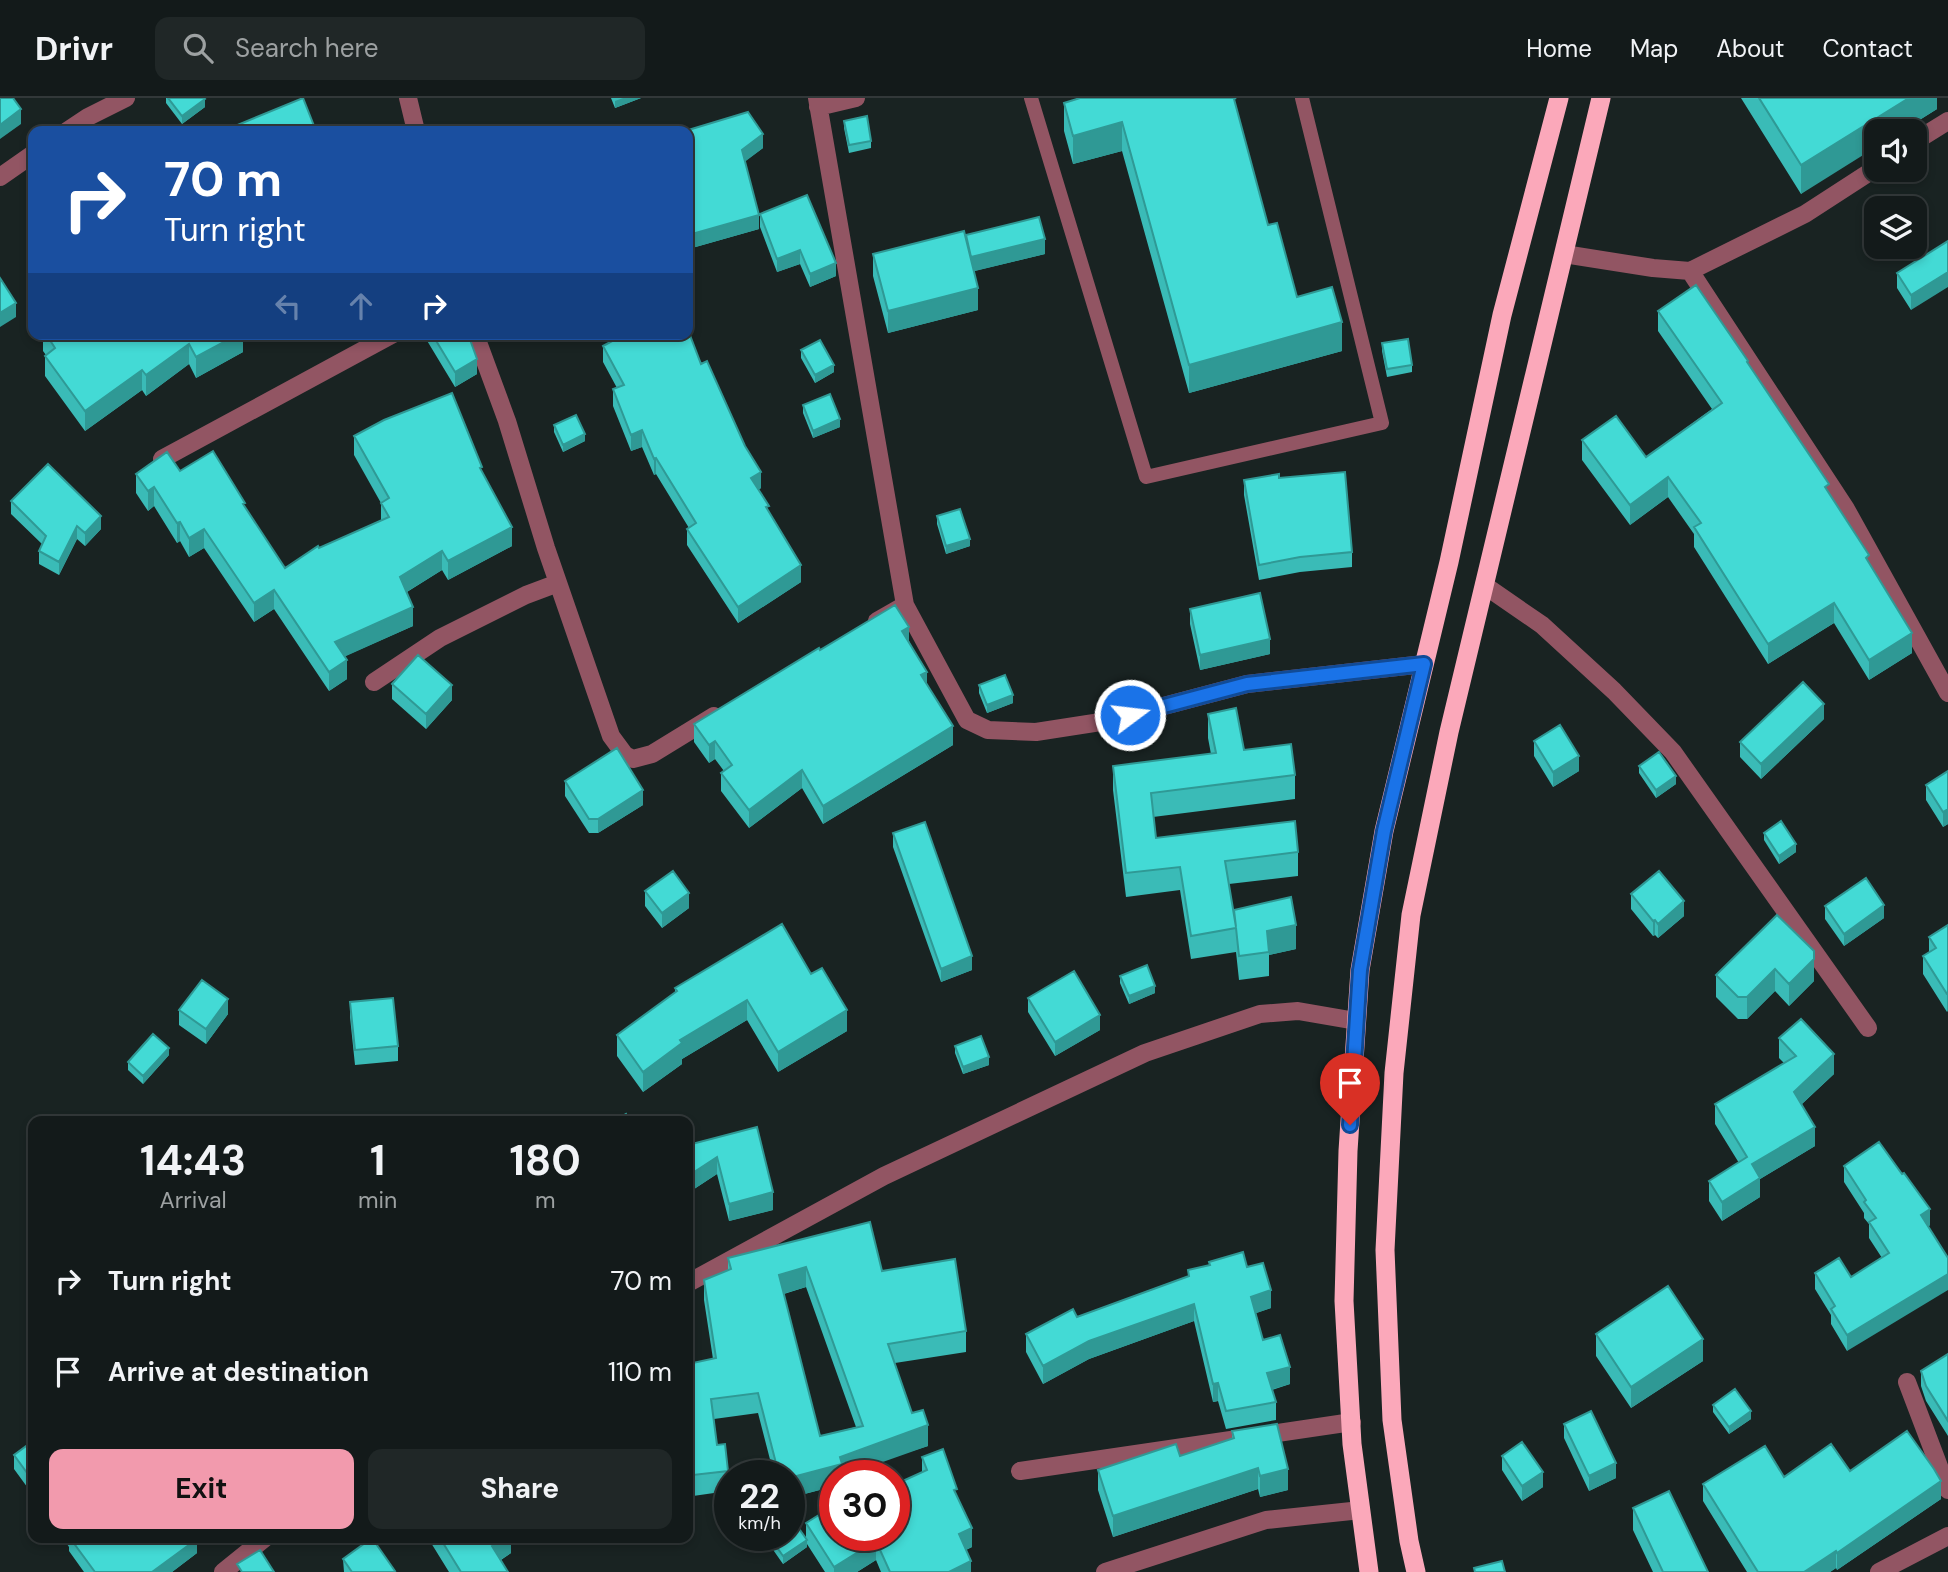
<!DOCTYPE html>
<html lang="en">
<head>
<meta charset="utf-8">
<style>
  :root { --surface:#131a1a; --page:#202727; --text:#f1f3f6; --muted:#9da1a2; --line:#323839; --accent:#f29aad }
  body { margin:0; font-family:"DM Sans",sans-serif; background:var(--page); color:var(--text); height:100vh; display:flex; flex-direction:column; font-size:26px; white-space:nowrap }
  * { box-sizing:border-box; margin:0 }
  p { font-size:23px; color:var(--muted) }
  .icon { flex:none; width:38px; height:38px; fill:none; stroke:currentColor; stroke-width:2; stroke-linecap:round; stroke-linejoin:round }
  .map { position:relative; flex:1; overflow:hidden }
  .panel { position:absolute; left:28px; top:1018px; width:665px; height:427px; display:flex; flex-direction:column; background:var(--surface); border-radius:14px; box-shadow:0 4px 10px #0003,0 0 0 2px var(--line) }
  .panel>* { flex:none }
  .top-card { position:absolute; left:28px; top:28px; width:665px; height:214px; border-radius:14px; box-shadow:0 4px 10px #0003,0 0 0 2px var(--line); background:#1a4fa0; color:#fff; overflow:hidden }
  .controls { position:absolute; left:1864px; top:21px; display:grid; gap:14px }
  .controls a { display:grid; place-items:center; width:63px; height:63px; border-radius:14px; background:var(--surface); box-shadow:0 4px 10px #0003,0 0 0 2px var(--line); font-size:35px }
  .speed { position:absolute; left:714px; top:1362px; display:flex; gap:14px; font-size:35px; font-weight:700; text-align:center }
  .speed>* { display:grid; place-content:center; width:91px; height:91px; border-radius:50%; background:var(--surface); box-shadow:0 4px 10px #0003,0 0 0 2px var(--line); line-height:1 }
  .speed small { font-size:18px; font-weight:400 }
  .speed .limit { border:10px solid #d22; background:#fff; color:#111 }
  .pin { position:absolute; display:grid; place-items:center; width:60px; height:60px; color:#fff; margin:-72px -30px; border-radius:50% 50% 50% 0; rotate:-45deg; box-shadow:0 0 7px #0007 }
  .pin .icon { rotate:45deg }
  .me { position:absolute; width:77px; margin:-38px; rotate:75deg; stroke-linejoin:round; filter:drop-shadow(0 0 5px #0008) }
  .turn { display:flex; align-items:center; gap:24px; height:147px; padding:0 21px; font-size:32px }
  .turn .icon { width:91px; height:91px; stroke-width:2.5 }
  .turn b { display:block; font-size:49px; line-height:60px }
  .lanes { display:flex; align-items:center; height:66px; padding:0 21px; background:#0003; justify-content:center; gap:35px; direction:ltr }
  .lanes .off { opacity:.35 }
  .eta { display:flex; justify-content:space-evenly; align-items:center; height:119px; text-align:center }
  .eta b { font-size:42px; font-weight:700; line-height:49px }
  .button { display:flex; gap:14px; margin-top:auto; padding:14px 21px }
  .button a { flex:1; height:80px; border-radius:14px; background:var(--accent); color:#111; font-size:28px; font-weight:700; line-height:80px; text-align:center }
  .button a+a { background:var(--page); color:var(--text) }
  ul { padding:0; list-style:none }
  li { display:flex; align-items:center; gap:21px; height:91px; padding:0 21px }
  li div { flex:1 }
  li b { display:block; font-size:26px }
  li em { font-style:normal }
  header { display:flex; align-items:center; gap:42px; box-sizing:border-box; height:98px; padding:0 35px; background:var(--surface); border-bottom:2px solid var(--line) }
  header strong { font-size:33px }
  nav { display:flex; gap:38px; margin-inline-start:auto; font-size:24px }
  .search { width:490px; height:63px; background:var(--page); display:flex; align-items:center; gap:18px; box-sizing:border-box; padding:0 24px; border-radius:14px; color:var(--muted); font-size:26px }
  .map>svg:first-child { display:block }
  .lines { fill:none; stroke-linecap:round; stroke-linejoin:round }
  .service { stroke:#925563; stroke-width:14 }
  .minor { stroke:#925563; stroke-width:18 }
  .trunk { stroke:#fba8ba; stroke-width:19 }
  .wall { fill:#3abbb7; fill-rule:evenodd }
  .shaded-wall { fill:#2f9995 }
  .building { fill:#43dad5; stroke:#2f9995; stroke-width:2; fill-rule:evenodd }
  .route-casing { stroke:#114b97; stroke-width:18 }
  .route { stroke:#1a73e8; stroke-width:12 }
</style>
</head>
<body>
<header>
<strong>Drivr</strong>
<div class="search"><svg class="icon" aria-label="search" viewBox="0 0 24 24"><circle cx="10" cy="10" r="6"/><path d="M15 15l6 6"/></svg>Search here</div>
<nav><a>Home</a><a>Map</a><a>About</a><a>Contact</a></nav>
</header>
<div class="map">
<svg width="1948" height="1474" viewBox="0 0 1948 1474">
  <rect width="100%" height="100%" fill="#192322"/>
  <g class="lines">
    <path class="service" d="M1031 0 1146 379 1382 325 1302 0"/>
    <path class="minor" d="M408 0 416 33
      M817 0 905 507
      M818 9 856 0
      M67 33 88 19 126 0
      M1914 44 1948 23
      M0 79 33 56
      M1564 156 1653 170 1690 173 1805 116 1876 70
      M1690 173 1846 411 1948 595
      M475 236 507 323 546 450 611 638 625 657 633 661 652 656 714 618
      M162 361 393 236
      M1484 487 1542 527 1614 593 1673 654 1868 930
      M877 523 905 507 967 622 988 632 1036 634 1107 623 1247 586 1424 566
      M374 584 440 540 526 497 558 485
      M688 1185 884 1078 1145 955 1260 916 1298 913 1356 923
      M1907 1284 1948 1392
      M1020 1373 1352 1324
      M223 1474 265 1440
      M1105 1474 1266 1422 1361 1412
      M1879 1474 1948 1438"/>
    <path class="trunk" d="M1369 1474 1352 1346 1344 1203 1348 1053 1360 872 1384 733 1449 464 1502 217 1559 0
      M1416 1474 1409 1443 1392 1322 1385 1152 1394 975 1411 817 1449 634 1601 0"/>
  </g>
  <path class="wall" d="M166 0H168L205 9 182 26 166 5Z
    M611 0H641L615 10Z
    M1741 0H1937V11L1902 33H1876L1801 96Z
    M1064 5 1236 10 1268 127 1297 199 1342 253 1189 295 1122 53 1073 66 1064 33Z
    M844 23 871 43V50L849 55 844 30Z
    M688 33 763 50 745 63 759 131 692 150 688 132Z
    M760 116 836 178 810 189 800 166 777 174 760 129Z
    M966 141 1045 156 974 173 978 212 888 235 873 178V156Z
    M1948 143 1911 212 1897 190V175Z
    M1658 213 1748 266 1829 395 1869 465 1912 555 1869 582 1834 525 1768 566 1694 449V436L1668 399 1630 427 1582 362V342L1646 359 1712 311 1658 233Z
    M43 236H247L243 238V254L196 280 189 266 146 298 142 292 85 333 45 278V258L46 257 43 253Z
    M423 236H468L477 276 455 289Z
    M1382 245 1412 267V274L1387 279 1382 253Z
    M603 248 701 266 761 390 758 392 801 484 738 525 687 447V431L689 430 656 376 654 377 642 349 631 353 613 308V291L617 290 603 264Z
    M801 252 834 274 815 285 801 260Z
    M803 307 840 329 813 340 803 315Z
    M554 327 585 343 563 354 554 334Z
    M354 338 482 374 512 448 448 482 442 472 407 494 413 528 345 558 347 581 329 593 274 511 254 524 204 450 189 459 180 443 177 445 154 408 148 413 136 395V376L180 373 245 410 285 470 319 450 381 423V405L354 357Z
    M1279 380 1352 454V469L1300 474 1259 482 1244 397V382Z
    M11 403 101 431 85 448 77 441 59 477 39 466V453L42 446 11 416Z
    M937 418 970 448 946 456 937 426Z
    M1190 511 1270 556 1200 572 1190 526Z
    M909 543 953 647 823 726 802 690 749 730 721 693V675L724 673 715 661 709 665 694 644V626L820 552Z
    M392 586 452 602 426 631 392 601Z
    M979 587 1013 605 987 615 979 595Z
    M1208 616 1244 652 1295 677V701L1153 719 1156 740 1298 754V778L1229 786 1234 817 1296 851 1269 857V878L1239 882 1236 854 1191 861 1180 792 1126 799 1113 692V668L1211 656 1208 640Z
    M1824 621 1761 681 1740 659V644Z
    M1534 643 1579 673 1553 689 1534 658Z
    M1639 668 1676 686 1656 700 1639 675Z
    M1948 673V726L1943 729 1926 702V687Z
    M565 683 643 707 598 735H589L565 698Z
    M893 735 972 872 941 884 893 749Z
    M1764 735 1796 754 1779 766 1764 742Z
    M645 793 689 810 662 830 645 808Z
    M1631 796 1684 818 1658 840 1655 837 1653 838 1631 811Z
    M1825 808 1884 820 1844 848 1825 821Z
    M1777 817 1814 883 1789 908 1775 893 1747 921H1738L1716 899V877Z
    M1948 827 1947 914 1923 876V858L1929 854V839Z
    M811 876 847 933 778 974 747 922 682 961V966L643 994 617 958V937L675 895V890Z
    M1120 878 1155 895 1129 906 1120 885Z
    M1028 900 1100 932 1055 958 1028 914Z
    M350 904 398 948V963L355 967 350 919Z
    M179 912 228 916 206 946 179 927Z
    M1779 940 1834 976 1802 1006 1815 1048 1760 1081V1099L1722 1123 1709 1103V1083L1739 1065 1715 1026V1006L1784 965 1779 960Z
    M955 948 989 967 963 976 955 955Z
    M169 957 143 986 128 972V964Z
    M757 1029 773 1112 729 1123 717 1076 688 1095V1047Z
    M1844 1068 1930 1127 1928 1129 1847 1253 1831 1226V1217L1815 1191V1175L1851 1179 1882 1160 1869 1140V1126L1864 1120V1115L1844 1084Z
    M728 1160 882 1173 966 1233V1254L895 1265 912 1315 928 1348 835 1377V1388L789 1400V1377H774L758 1315 714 1321 717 1347 728 1373V1393L693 1398 688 1365V1266L713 1261 704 1202V1182L728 1172ZM806 1189 856 1329 820 1338 784 1196Z
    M1209 1164 1247 1169 1271 1210 1256 1215 1263 1242 1290 1286 1272 1292 1276 1304V1322L1226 1331 1218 1303 1213 1304 1194 1223 1089 1261 1043 1286 1026 1254V1236L1077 1219 1188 1178V1172L1209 1168Z
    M1596 1236 1703 1263 1631 1310 1596 1258Z
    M1948 1256V1338L1926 1303 1921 1288V1273Z
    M1713 1307 1751 1321 1729 1336 1713 1314Z
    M1564 1326 1616 1380 1589 1393 1564 1340Z
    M1232 1333 1288 1392 1260 1399 1258 1391 1113 1439 1098 1392V1372L1180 1358 1232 1341Z
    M33 1343V1397L14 1371V1357Z
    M1502 1358 1543 1389 1522 1403 1502 1372Z
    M922 1359 957 1399 972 1449 966 1452 971 1474H881L876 1462 857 1474H825L807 1446V1449L783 1466 769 1446V1438L806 1440V1425L835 1437 922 1374Z
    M1850 1373 1941 1401 1837 1472 1836 1470 1830 1474H1747L1703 1403V1386Z
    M1633 1410 1708 1474H1653L1633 1432Z
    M63 1440H196L197 1455 172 1474H84L69 1453V1449Z
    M428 1440H511V1455L501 1462 508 1474H449Z
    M343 1461 395 1474H344Z"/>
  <path class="shaded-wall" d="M623 0H641L615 10V3Z
    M1909 0H1937V11L1902 33H1876V49L1801 96V67Z
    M205 1V9L182 26V18Z
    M21 11V26L0 41V27Z
    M1122 24V53L1073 66V38Z
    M763 36V50L742 66V52Z
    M759 117V131L692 150V136Z
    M1045 141V156L971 174V159Z
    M800 152V166L777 174V161Z
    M836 165V178L810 189V176Z
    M1948 174V189L1911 212V197Z
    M978 190V212L888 235V213Z
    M16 205V219L0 229V215Z
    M1342 224V253L1189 295V267Z
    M237 236H247L243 238V254L196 280V259Z
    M189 246V266L146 298V277Z
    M477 261V276L455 289V274Z
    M834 267V274L815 285V277Z
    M142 272V292L85 333V313Z
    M840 321V329L813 340V333Z
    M642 332V349L631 353V337Z
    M585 336V343L563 354V347Z
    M656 360V376L654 377V361Z
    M761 374V390L751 397V380Z
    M1668 379V399L1630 427V407Z
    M154 389V408L148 413V393Z
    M101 418V431L85 448V435Z
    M180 424V443L177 445V425Z
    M77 428V441L59 477V464Z
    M512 429V448L448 482V463Z
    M204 431V450L189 459V440Z
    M970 441V448L946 456V448Z
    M442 453V472L400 498V479Z
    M801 467V484L738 525V509Z
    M274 492V511L254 524V505Z
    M1834 505V525L1768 566V546Z
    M413 509V528L335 563V544Z
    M909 529V547L902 533Z
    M1912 535V555L1869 582V562Z
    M1270 541V556L1200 572V557Z
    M347 562V581L329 593V574Z
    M927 574V592L921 577Z
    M452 587V602L426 631V616Z
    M1013 597V605L987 615V607Z
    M1824 606V621L1761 681V666Z
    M953 628V647L823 726V708Z
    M715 643V661L709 665V647Z
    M1579 658V673L1553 689V674Z
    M802 672V690L749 730V712Z
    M1676 678V686L1656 700V692Z
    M643 692V707L598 735V721Z
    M1948 711V726L1943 729V714Z
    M1796 746V754L1779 766V758Z
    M689 795V810L662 830V815Z
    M1684 803V818L1658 840V826Z
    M1884 807V820L1844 848V836Z
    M1655 822V837L1653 838V823Z
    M1296 827V851L1269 857 1267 833Z
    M972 858V872L941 884V871Z
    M1814 861V883L1789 908V886Z
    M1775 871V893L1747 921V899Z
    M1155 888V895L1129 906V898Z
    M1947 896H1948V913L1947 914Z
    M228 901V916L206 946V931Z
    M747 902V922L682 961V966L643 994V974L680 942Z
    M847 912V933L778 974V954Z
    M1100 917V932L1055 958V944Z
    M169 950V957L143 986V978Z
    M1834 956V976L1794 1013V994Z
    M989 959V967L963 976V969Z
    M1815 1029V1048L1760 1081V1099L1722 1123V1104L1752 1066Z
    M717 1059V1076L688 1095V1078Z
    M773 1094V1112L729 1123V1106Z
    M1930 1111V1127L1921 1133V1117Z
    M806 1169V1189L779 1197V1177Z
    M1948 1176V1192L1847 1253V1237Z
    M1271 1192V1210L1251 1217V1199Z
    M1194 1206V1223L1089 1261 1043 1286V1268L1089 1243Z
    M1703 1241V1263L1631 1310V1289Z
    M1290 1269V1286L1267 1293V1275Z
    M1218 1285V1303L1213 1304V1286Z
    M1751 1313V1321L1729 1336V1329Z
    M928 1327V1348L846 1377H835V1388L789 1400V1380L840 1359Z
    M1616 1365V1380L1589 1393V1378Z
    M1258 1370V1391L1113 1439V1418Z
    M1288 1371V1392L1260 1399V1378Z
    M1543 1374V1389L1522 1403V1388Z
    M1941 1383V1401L1837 1472V1455Z
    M972 1430V1449L959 1455V1436Z
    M505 1440H511V1455L492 1467V1448Z
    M197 1441V1455L172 1474H152Z
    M807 1442V1449L783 1466V1458Z
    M876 1443V1462L857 1474H834V1469Z
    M1836 1453V1470L1830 1474H1804Z
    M971 1463V1474H949Z"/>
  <path class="building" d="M0 0H13L21 11 0 27Z
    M168 0H204L205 1 182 18Z
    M303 0 316 33H235L237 32 235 28Z
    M1080 0H1236L1234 1 1268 127 1277 125 1297 199 1332 189 1342 224 1189 267 1122 24 1073 38 1064 5Z
    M1759 0H1909L1801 67Z
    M748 14 763 36 742 52 759 117 692 136 688 119V33H685Z
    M867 18 871 43 849 47 844 23Z
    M807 97 836 165 810 176 800 152 777 161 760 116Z
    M1039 119 1045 141 971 159 966 137Z
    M964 133 978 190 888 213 873 156Z
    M1948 143V174L1911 197 1897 175Z
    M0 180 16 205 0 215Z
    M1696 187 1748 263 1747 264 1829 386 1825 389 1869 457 1866 460 1912 535 1869 562 1834 505 1768 546 1694 429 1701 425 1668 379 1630 407 1582 342 1616 318 1646 359 1722 305 1658 213Z
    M688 232 701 266 707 263 745 348 761 374 751 380 769 408 766 409 801 467 738 509 687 431 696 425 656 360 654 361 642 332 631 337 613 291 624 287 603 248 625 236H688Z
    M46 236H239L196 259 189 246 146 277 142 272 85 313 45 258 55 250Z
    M432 236H468L477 261 455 274Z
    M1408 241 1412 267 1387 271 1382 245Z
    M820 242 834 267 815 277 801 252Z
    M452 295 482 369 480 370 512 429 448 463 442 453 400 479 413 509 335 544 347 562 329 574 274 492 254 505 204 431 189 440 180 424 177 425 154 389 148 393 136 376 167 354 180 373 213 353 245 405 243 406 285 470 318 448 319 450 389 419 381 405 389 400 354 338 384 322Z
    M830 296 840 321 813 333 803 307Z
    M576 317 585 336 563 347 554 327Z
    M48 366 101 418 85 435 77 428 59 464 39 453 46 438 11 403Z
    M1345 374 1352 454 1300 459 1259 467 1244 382 1279 376V380Z
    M960 411 970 441 946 448 937 418Z
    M1260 495 1270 541 1200 557 1190 511Z
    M895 507 909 529 902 533 927 574 921 577 953 628 823 708 802 672 749 712 721 675 732 667 715 643 709 647 694 626 819 550 820 552Z
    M418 557 452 587 426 616 392 586Z
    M1005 577 1013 597 987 607 979 587Z
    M1803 584 1824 606 1761 666 1740 644Z
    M1236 610 1244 652 1291 646 1295 677 1151 695 1156 740 1295 723 1298 754 1225 763 1236 829 1234 812 1291 799 1296 827 1267 833 1269 854 1239 858 1236 830 1191 838 1180 769 1126 775 1113 668 1216 655 1208 616Z
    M1560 627 1579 658 1553 674 1534 643Z
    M617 650 643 692 598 721H589L565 683Z
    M1659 654 1676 678 1656 692 1639 668Z
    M1948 673V711L1943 714 1926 687Z
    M1781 723 1796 746 1779 758 1764 735Z
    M925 724 972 858 941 871 893 735Z
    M673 773 689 795 662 815 645 793Z
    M1659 773 1684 803 1658 826 1655 822 1653 823 1631 796Z
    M1866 780 1884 807 1844 836 1825 808Z
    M1777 817 1814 853V861L1789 886 1775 871 1747 899H1738L1716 877Z
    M782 826 811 876 822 870 847 912 778 954 747 902 680 942 682 945 643 974 617 937 677 893 675 890Z
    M1948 827V896H1947L1923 858 1936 850 1929 839Z
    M1147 867 1155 888 1129 898 1120 878Z
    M1074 873 1100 917 1055 944 1028 900Z
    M202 882 228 901 206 931 179 912Z
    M393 900 398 948 355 952 350 904Z
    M1801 921 1834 956 1794 994 1815 1029 1752 1066 1760 1080 1722 1104 1709 1083 1747 1059 1715 1006 1796 958 1779 940Z
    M153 936 169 950 143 978 128 964Z
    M981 938 989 959 963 969 955 948Z
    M626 1016 630 1024H613Z
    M757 1029 773 1094 729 1106 717 1059 688 1078V1047Z
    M1879 1044 1902 1076 1904 1075 1930 1111 1921 1117 1948 1160V1176L1847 1237 1831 1211 1835 1208 1815 1175 1839 1160 1851 1179 1889 1155 1869 1124 1876 1120 1864 1104 1866 1102 1844 1068Z
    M870 1124 882 1173 955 1161 966 1233 888 1246 912 1315 923 1312 928 1327 840 1359 842 1366 789 1380V1377H779L758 1295 711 1301 717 1347 725 1346 728 1373 693 1377 688 1345V1266L716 1260 704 1182 731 1171 728 1160ZM806 1169 863 1328 820 1338 779 1177Z
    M1243 1154 1247 1169 1263 1165 1271 1192 1251 1199 1263 1242 1280 1237 1290 1269 1267 1275 1276 1304 1226 1313 1218 1285 1213 1286 1194 1206 1089 1243 1043 1268 1026 1236 1073 1211 1077 1219 1189 1178 1188 1172 1210 1167 1209 1164Z
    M1668 1188 1703 1241 1631 1289 1596 1236Z
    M1948 1256V1323L1926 1288 1921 1273Z
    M1735 1291 1751 1313 1729 1329 1713 1307Z
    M1591 1313 1616 1365 1589 1378 1564 1326Z
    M1277 1326 1288 1371 1260 1378 1258 1370 1113 1418 1098 1372 1176 1346 1180 1358 1234 1340 1232 1333Z
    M1907 1333 1934 1371 1941 1383 1837 1455 1836 1453 1804 1474H1758L1703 1386 1765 1348 1784 1379 1831 1346 1850 1373Z
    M33 1343V1383L14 1357Z
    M1522 1344 1543 1374 1522 1388 1502 1358Z
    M943 1351 957 1391 954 1392 972 1430 959 1436 971 1463 949 1474H890L876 1443 834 1469 806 1425 835 1407V1437H894V1387L927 1372 922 1359Z
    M1669 1393 1708 1474H1663L1633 1410Z
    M793 1422 807 1442 783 1458 769 1438 772 1437H789V1425Z
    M70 1440H196L197 1441 152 1474H95Z
    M372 1440 395 1473 393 1474H352L343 1461Z
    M440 1440H505L492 1448 508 1474H461Z
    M260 1452 274 1474H242L237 1466Z
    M1502 1463 1505 1474H1475L1474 1470Z"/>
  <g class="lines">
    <g class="route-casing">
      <path id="route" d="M1130 617 1247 586 1424 566 1384 733 1360 872 1350 1027"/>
    </g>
    <use href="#route" class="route"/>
  </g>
</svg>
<div class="controls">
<a><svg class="icon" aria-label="sound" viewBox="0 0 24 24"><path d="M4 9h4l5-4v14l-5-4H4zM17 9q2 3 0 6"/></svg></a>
<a><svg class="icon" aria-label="layers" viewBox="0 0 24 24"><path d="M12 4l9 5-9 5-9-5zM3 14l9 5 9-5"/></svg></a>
</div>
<div class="speed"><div>22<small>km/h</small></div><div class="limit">30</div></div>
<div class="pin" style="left:1350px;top:1027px;background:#d93025"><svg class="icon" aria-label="arrive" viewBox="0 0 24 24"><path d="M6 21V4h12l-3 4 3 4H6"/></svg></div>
<svg class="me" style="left:1130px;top:617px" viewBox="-20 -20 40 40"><circle r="17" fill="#1a73e8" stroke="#fff" stroke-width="3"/><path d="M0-11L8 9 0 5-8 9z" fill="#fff"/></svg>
<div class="top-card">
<div class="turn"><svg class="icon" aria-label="right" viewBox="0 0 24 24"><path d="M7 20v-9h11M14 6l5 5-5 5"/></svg><div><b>70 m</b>Turn right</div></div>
<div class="lanes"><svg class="icon off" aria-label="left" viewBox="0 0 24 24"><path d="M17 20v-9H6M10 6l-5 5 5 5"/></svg><svg class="icon off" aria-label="ahead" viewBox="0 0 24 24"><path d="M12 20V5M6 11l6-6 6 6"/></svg><svg class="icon" aria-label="right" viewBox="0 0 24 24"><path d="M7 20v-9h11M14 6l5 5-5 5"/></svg></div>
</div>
<section class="panel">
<div class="eta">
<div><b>14:43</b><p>Arrival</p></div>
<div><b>1</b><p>min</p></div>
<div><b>180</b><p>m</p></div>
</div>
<ul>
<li><svg class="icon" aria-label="right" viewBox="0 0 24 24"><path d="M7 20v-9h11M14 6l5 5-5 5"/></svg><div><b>Turn right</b></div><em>70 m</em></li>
<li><svg class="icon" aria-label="arrive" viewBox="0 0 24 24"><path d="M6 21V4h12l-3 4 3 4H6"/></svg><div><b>Arrive at destination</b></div><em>110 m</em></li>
</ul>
<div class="button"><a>Exit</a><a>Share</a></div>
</section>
</div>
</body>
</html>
